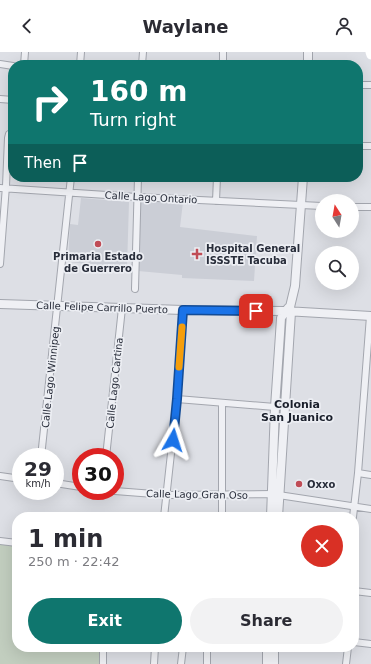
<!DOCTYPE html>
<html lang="en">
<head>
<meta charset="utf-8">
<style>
  :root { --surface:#fff; --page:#f2f2f3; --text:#2b2b33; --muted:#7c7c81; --accent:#0f766e }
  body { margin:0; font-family:"DejaVu Sans",sans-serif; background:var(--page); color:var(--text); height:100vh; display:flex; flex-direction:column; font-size:15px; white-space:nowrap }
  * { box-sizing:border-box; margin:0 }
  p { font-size:13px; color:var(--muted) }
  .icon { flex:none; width:22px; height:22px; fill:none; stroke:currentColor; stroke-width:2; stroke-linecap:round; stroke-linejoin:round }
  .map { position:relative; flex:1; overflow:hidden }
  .details { position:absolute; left:12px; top:460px; width:347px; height:140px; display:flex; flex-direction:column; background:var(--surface); border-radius:16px; box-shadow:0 4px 16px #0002 }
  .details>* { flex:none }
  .banner { position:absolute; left:8px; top:8px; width:355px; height:122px; border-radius:16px; box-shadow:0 4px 16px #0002; background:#0f766e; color:#fff; overflow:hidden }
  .needle { width:26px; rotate:349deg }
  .fabs { position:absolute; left:315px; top:142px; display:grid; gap:8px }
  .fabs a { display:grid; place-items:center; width:44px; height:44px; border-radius:50%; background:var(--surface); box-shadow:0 4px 16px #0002; font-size:20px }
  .speed { position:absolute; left:12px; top:396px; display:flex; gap:8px; font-size:20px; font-weight:700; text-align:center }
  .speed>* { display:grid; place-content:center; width:52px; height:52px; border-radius:50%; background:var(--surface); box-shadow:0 4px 16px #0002; line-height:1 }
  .speed small { font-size:10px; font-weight:400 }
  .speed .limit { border:6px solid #d22; background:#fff; color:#111 }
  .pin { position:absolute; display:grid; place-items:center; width:34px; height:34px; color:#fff; margin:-17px; border-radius:8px; box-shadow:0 2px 6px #0006 }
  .me { position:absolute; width:44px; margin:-22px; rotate:6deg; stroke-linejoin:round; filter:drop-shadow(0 0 3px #0008) }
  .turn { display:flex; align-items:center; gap:14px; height:84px; padding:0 16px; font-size:18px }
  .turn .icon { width:52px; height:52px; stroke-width:2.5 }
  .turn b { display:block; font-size:28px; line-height:34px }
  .then { display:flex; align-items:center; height:38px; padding:0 16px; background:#0003; gap:8px; font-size:15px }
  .round { display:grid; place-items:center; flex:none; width:42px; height:42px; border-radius:21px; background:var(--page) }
  .headline { display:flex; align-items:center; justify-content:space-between; height:68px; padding:0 16px }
  h1 { font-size:24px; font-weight:800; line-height:30px }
  .button { display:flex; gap:8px; margin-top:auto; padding:8px 16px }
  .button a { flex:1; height:46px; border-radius:24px; background:var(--accent); color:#fff; font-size:16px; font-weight:800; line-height:46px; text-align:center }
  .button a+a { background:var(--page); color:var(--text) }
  header { display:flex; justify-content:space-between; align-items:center; height:52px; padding:0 16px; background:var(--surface); font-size:18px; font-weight:800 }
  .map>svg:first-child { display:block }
  .built { fill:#cbced6 }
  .green { fill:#c2cebf }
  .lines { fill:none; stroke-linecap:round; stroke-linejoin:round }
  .minor-casing { stroke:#a3a6ae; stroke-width:8 }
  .tertiary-casing { stroke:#a3a6ae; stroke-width:10 }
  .minor { stroke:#eff0f4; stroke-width:6 }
  .tertiary { stroke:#eff0f4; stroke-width:8 }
  .secondary { stroke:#fff; stroke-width:9 }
  .route-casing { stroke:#114b97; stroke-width:10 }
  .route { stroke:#1a73e8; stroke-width:7 }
  .slow { stroke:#f59e0b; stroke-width:7 }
  .poi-dot { fill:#c04c56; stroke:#eceef3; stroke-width:1.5 }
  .labels { text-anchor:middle; stroke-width:3.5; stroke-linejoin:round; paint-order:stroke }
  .street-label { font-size:10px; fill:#282d3a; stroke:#eceef3 }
  .poi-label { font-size:10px; font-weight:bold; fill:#282d3a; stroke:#eceef3; text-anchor:start }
  .neighbourhood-label { font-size:11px; font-weight:bold; fill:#1a1f2b; stroke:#eceef3 }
</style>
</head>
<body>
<header><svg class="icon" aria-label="back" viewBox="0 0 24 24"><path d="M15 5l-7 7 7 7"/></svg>Waylane<svg class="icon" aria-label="person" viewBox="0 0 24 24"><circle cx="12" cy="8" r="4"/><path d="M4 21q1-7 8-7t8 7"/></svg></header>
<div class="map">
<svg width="371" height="612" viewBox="0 0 371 612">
  <rect width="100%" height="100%" fill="#dddfe5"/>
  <path class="built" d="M81 146 129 150 127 216 68 210 70 172 78 173Z
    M140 148 183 150 180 175 257 184 254 229 182 226V223L138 219Z"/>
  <path class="green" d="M0 491 17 493V595H102V612H0Z"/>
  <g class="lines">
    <g class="minor-casing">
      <path id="minor" d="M0 12 13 14
        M24 13 25 0
        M80 13 81 0
        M142 13 143 0
        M223 13V0
        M358 33H371
        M0 47 13 48
        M358 94H371
        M0 136 137 145 322 154
        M216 149 217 125
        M352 155H371
        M0 212 6 134 8 86 9 82 13 80
        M135 237 138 125
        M177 347 275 355
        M41 405 71 125
        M106 405 122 256
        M358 421 371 423
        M0 424 21 427
        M55 431 81 435
        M115 439 167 443 272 442 371 457
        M164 465 177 347 183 258
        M222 465V351
        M353 465 358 421 370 264
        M0 489 17 491
        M354 539 371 541
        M354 590 371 592
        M103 595V612
        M154 612 155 595
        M181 612 183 595
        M207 612V595
        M346 612 348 595"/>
    </g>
    <g class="tertiary-casing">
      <path id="tertiary" d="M308 13V0
        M0 252 183 258 285 259 371 264
        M271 465 275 355 280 282 281 266 288 256
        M278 465 291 260 290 255 295 234 303 125
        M267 612V595
        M274 612V595"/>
    </g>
    <use href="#minor" class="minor"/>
    <use href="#tertiary" class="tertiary"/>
    <path class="secondary" d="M370 0 371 3"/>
  </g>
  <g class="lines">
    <g class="route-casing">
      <path id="route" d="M173 388 177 347 183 258 256 259"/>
    </g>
    <use href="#route" class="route"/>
    <path class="slow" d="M179 315 182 275"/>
  </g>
  <g class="poi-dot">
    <circle cx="98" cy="192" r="4"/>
    <path d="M195 196h4v4h4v4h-4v4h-4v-4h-4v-4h4z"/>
    <circle cx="299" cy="432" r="4"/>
  </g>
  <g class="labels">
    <g class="street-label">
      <text transform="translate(151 145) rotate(3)" y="4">Calle Lago Ontario</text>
      <text transform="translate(102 255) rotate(2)" y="4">Calle Felipe Carrillo Puerto</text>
      <text transform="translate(50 325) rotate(-84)" y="4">Calle Lago Winnipeg</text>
      <text transform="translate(114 331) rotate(-84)" y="4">Calle Lago Cartina</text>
      <text transform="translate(197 442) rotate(1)" y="4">Calle Lago Gran Oso</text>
    </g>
    <g class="poi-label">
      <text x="206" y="200">Hospital General<tspan x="206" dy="12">ISSSTE Tacuba</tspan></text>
      <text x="98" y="208" text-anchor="middle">Primaria Estado<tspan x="98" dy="12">de Guerrero</tspan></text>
      <text x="307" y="436">Oxxo</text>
    </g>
    <g class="neighbourhood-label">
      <text x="297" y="356">Colonia<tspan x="297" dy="13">San Juanico</tspan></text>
    </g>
  </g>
</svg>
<div class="fabs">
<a><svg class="needle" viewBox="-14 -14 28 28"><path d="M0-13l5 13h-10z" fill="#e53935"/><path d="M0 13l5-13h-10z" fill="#7c7c81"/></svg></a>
<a><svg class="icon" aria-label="search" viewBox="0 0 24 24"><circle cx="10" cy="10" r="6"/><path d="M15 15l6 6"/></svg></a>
</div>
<div class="speed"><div>29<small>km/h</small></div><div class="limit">30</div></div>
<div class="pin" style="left:256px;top:259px;background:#d93025"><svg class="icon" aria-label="arrive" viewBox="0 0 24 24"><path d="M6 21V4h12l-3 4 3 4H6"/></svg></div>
<svg class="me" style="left:173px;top:388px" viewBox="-20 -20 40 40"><path d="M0-17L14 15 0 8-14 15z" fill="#1a73e8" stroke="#fff" stroke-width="4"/></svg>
<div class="banner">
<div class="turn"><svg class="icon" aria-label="right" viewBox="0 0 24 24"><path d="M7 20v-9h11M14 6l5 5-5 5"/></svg><div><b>160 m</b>Turn right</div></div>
<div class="then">Then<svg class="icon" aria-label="arrive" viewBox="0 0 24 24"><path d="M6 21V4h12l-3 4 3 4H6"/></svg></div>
</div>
<section class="details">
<div class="headline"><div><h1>1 min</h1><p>250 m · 22:42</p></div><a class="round" style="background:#d93025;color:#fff"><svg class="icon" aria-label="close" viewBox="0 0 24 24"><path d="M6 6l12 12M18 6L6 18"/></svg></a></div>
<div class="button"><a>Exit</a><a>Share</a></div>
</section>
</div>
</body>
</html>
